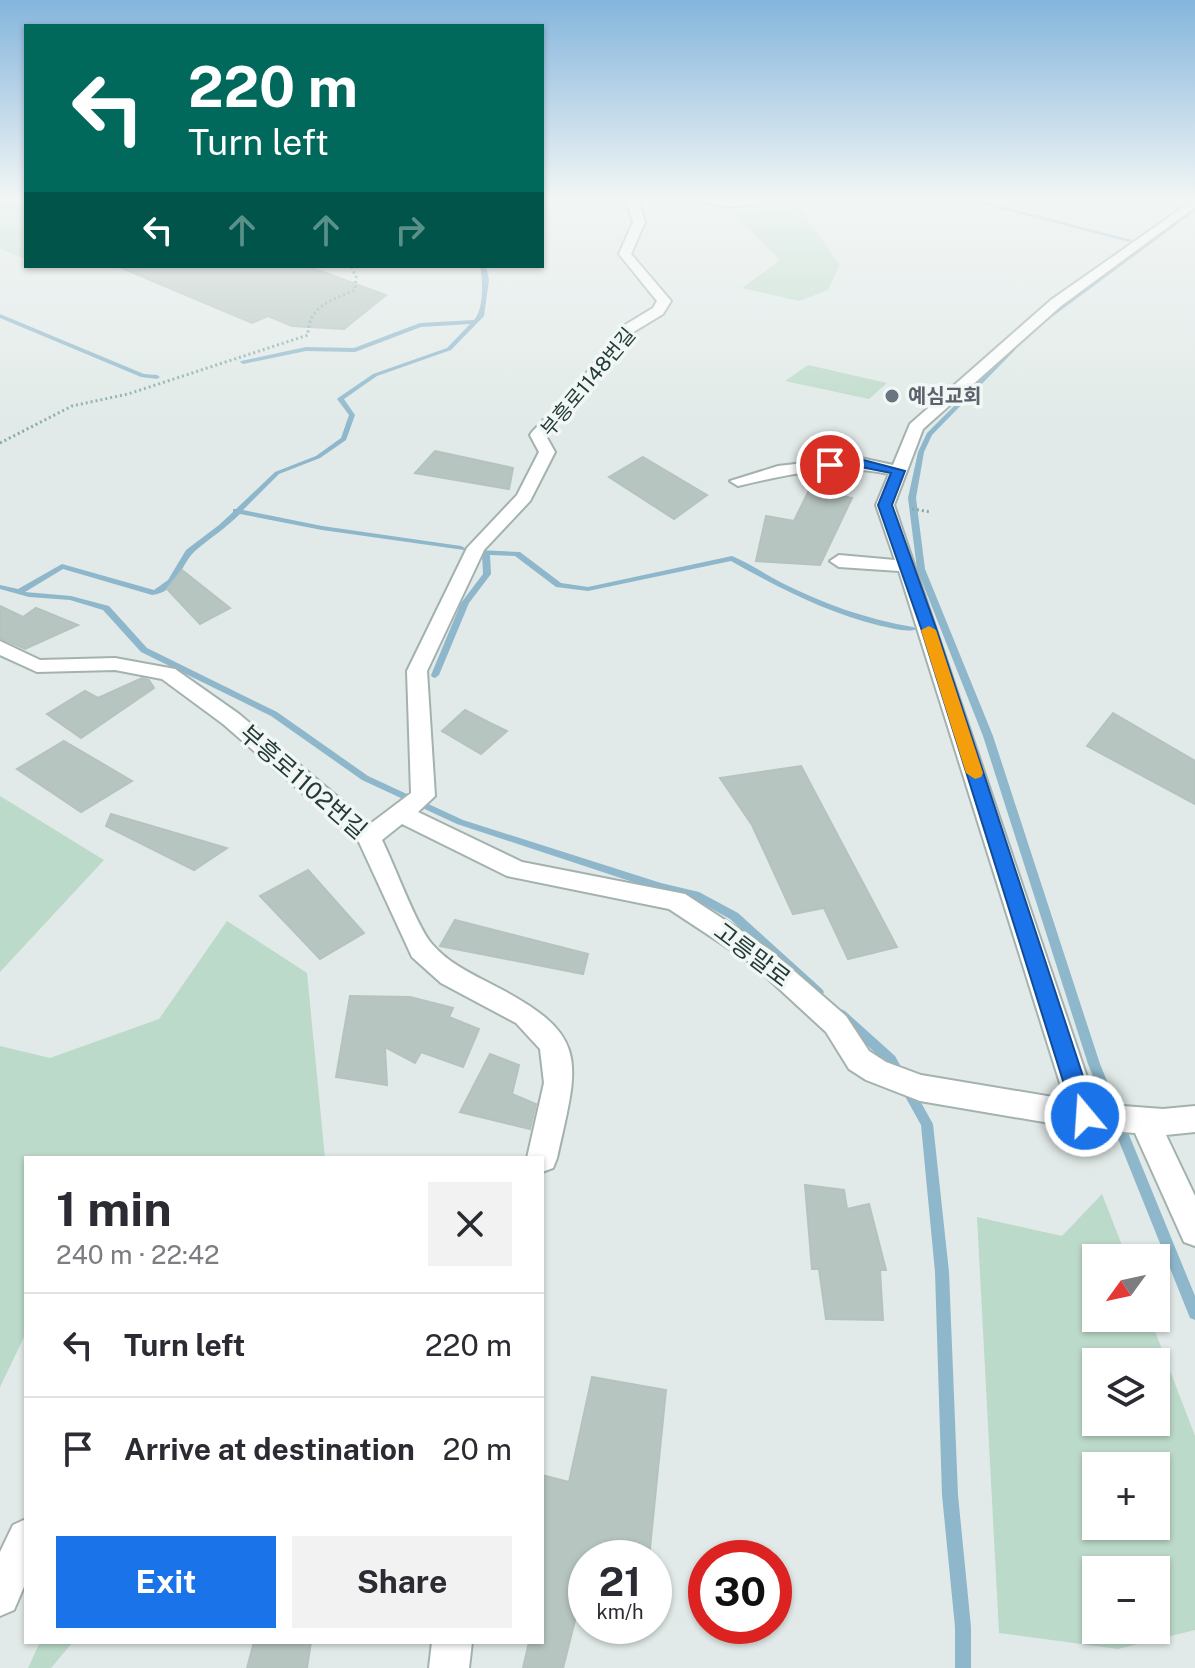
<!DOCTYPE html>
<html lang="en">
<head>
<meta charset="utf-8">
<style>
  :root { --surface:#fff; --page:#f2f2f3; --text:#2b2b33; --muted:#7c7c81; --line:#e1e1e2; --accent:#1a73e8 }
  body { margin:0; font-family:"Public Sans","Noto Sans KR",sans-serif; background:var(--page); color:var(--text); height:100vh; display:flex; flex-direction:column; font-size:30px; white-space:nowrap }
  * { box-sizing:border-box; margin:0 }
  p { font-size:26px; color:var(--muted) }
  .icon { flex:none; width:44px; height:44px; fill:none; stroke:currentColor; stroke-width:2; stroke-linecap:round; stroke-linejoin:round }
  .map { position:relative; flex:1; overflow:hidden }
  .panel { position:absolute; left:24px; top:1156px; width:520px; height:488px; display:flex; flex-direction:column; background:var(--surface); border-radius:0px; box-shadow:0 2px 6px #0004 }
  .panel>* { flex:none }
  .banner { position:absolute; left:24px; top:24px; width:520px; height:244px; border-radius:0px; box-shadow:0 2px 6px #0004; background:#00695c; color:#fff; overflow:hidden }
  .needle { width:52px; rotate:237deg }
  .tools { position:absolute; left:1082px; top:1244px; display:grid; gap:16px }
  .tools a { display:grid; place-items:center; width:88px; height:88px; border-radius:0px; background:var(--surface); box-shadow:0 2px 6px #0004; font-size:40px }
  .speed { position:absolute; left:568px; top:1540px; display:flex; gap:16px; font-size:40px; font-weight:700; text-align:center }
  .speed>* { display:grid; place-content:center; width:104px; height:104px; border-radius:50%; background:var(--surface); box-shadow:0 2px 6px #0004; line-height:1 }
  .speed small { font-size:20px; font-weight:400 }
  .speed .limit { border:12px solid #d22; background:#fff; color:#111 }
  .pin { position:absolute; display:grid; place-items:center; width:68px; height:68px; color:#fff; margin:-34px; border:4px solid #fff; border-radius:50%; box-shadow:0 2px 8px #0007 }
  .me { position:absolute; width:88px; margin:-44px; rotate:342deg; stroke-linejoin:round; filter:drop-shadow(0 0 6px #0008) }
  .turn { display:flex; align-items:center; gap:28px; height:168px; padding:0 32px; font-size:36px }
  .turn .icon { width:104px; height:104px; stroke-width:2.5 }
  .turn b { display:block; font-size:56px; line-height:68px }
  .lanes { display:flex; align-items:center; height:76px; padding:0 32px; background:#0003; justify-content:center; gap:40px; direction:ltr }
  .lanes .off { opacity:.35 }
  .round { display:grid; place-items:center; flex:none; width:84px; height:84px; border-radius:0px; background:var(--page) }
  .summary { display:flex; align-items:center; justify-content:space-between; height:136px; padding:0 32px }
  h1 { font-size:48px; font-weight:700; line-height:60px }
  .action { display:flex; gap:16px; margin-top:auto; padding:16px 32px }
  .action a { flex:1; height:92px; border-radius:0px; background:var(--accent); color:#fff; font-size:32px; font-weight:700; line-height:92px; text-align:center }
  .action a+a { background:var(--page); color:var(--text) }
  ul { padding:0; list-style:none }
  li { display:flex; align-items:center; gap:24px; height:104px; padding:0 32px; border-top:2px solid var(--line) }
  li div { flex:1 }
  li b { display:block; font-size:30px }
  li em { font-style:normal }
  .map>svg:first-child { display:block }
  .green { fill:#bcdac9; fill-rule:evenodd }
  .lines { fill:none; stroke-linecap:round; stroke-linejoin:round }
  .stream { fill:#8eb7cb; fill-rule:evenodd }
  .building { fill:#b7c5c1; stroke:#b4c3c0; stroke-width:2 }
  .minor-casing { stroke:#a4b2af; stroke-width:4 }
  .path { stroke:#85aba6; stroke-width:3; stroke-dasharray:2 3; stroke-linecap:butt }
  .minor { fill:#fff; fill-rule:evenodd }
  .route { fill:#1a73e8; stroke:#114b97; stroke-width:2 }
  .slow { fill:#f59e0b }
  .worship-dot { fill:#6b7280; stroke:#f1f7f5; stroke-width:3 }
  .labels { text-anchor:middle; stroke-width:7; stroke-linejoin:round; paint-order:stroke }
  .far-street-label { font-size:20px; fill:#233a37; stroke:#f1f7f5 }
  .far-worship-label { font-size:20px; font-weight:bold; fill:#5b616d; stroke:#f1f7f5; text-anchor:start }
  .street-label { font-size:24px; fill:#233a37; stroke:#f1f7f5 }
</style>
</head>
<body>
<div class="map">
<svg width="1195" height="1668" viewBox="0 0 1195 1668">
  <rect width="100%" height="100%" fill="#e1eae8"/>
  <path class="green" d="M26 198V259L0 249V198Z
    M799 208 840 265 828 290 799 301 742 288 780 260 733 214Z
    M808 365 887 383 869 399 785 381Z
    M0 796 104 860 0 972Z
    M227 921 307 973 325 1158H26V1333L0 1387V1046L50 1058 159 1019Z
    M1102 1194 1127 1258H1096V1318H1150L1195 1436V1630L1118 1649 999 1633 977 1217 1062 1236ZM1156 1362V1422H1096V1362ZM1156 1466V1526H1096V1466ZM1096 1570H1156V1630H1096Z
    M40 1642H73L51 1668H28Z"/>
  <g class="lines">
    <path class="stream" d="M930 198 980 201 1132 240 1129 242 980 203Z
      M1193 208H1195V211L1041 325H1037V323Z
      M480 266H486L489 280 484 316 451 350 377 376 344 399 355 415 346 440 320 458 279 474 243 510 322 526 461 546 465 548 464 550 322 530 240 514C226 528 210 538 195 551 180 565 177 593 152 595L63 569 25 592 71 596 109 606 147 648 277 712 368 776 463 820 661 883 699 892 738 913 822 989 824 992 822 995 818 997 814 995 730 919 692 898 657 890 457 824 362 780 271 716 141 652 103 610 70 600 29 597 0 589V585L18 589 62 564 154 590 168 580 186 550 219 525 233 512V509H236L275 472 316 456 341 438 349 415 337 399 338 398 373 374 447 348 470 324 421 327 355 352 306 351 243 364 240 362 241 361 306 347 354 348 420 323 474 320C484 309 483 281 480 266Z
      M0 314 144 374 157 375 160 377 157 379 141 377 0 318Z
      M1013 347 1015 348V350L932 435 924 452 916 498 925 569 993 736 1100 1064 1195 1296V1320L1190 1318 1088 1064 983 736 917 569 908 498 918 452 927 433Z
      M478 550 520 552 561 583 588 587 732 556C749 563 765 574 782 583 824 604 866 619 913 627L917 629C907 633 892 628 881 626 827 613 779 588 731 561L588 591 556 587 515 556 490 555 491 574 469 603 439 675 435 678 432 677 431 675 461 603 483 574 482 554H478Z
      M841 1009 845 1011 895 1056 933 1124 949 1272 958 1495 971 1627V1668H955V1627L942 1495 935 1272 921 1125 887 1064 837 1017 835 1014 837 1011Z"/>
  </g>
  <path class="building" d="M117 266H307L386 295 344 329 292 326 268 316 252 323Z
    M435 451 513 468 509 489 415 473Z
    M643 457 707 495 674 519 609 477Z
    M809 490 852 498 820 565 756 561 766 516 794 521Z
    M182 570 230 608 200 624 167 589Z
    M0 606 23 617 36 608 78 625 25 649 0 638Z
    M142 678 149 680 154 688 81 738 47 714 85 691 98 698Z
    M465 710 490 723 507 731 481 754 442 731Z
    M1113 713 1195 761V804L1087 746Z
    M64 741 132 781 81 812 17 769Z
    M801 766 897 947 848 959 824 908 793 914 752 825 720 778Z
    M111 814 227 848 194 870 106 826Z
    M308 870 364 933 320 959 260 896Z
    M455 920 588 954 583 974 440 946Z
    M350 996 410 997 453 1008 449 1017 479 1029 463 1067 421 1052 415 1063 385 1047 387 1085 336 1077Z
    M490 1054 519 1065 512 1094 536 1104 530 1129 460 1112Z
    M805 1185 844 1190 847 1209 869 1204 886 1270H880L883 1320 826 1319 819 1269H812Z
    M592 1377 666 1390 649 1558H586V1577L563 1668H523L529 1642H542V1475L569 1482Z
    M254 1642H311L307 1668H247Z"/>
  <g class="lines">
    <g class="minor-casing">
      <path id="minor" d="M630 198H641L639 203 645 222 631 254 671 301 663 314 630 334 586 393 546 436 555 452 530 501 484 550 427 671 435 796 418 812 522 862 685 894 769 949 846 1016 869 1051 886 1062 921 1075 1065 1099 899 571 839 567 830 561 839 555 895 560 876 505 889 474C838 463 788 474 738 486L730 481 778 466 856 457 893 465 910 424 1051 300 1195 199V207L1061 306 923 429 894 505 1096 1104 1163 1109 1195 1106V1132L1166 1135 1195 1196V1246L1184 1242 1135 1133 1085 1129 920 1101 866 1080 849 1069 826 1032 751 963 669 909 507 876 402 824 382 840C394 864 417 927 432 944 448 963 472 974 493 985 591 1035 579 1060 557 1158L553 1168 542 1172V1158H527L544 1083 540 1049 516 1023 441 983 412 957 359 842 223 724 162 679 115 670 37 672 0 655V641L40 660 115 658 175 669 239 714 370 824 411 793 407 671 467 548 517 495 539 452 530 435 532 432 576 387 620 328 653 308 657 301 619 254 633 222 627 203Z
        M687 198 788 199 730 207Z
        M26 1519V1582L14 1610 0 1616V1552L13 1525Z
        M432 1642H472L469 1668H429Z"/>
    </g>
    <path class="path" d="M0 443 72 406 128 394 308 335C308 306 332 300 355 290L356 277 351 266
      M912 509 931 512"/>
    <use href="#minor" class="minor"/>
  </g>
  <linearGradient id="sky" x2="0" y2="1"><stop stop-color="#84b5dc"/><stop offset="0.46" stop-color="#f2f6f5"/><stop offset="1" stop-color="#f2f6f5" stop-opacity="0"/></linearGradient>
  <rect width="1195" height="432" fill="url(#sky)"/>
  <path class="route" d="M856 458 905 471 892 505 936 628 1096 1116 1093 1123 1085 1126 1077 1123 1074 1116 921 628 878 505 891 473 856 466 830 469 824 465Z"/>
  <path class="slow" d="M929 626 936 630 983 773 981 777 975 779 966 773 921 630Z"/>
  <circle class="worship-dot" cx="892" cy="396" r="8"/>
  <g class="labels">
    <g class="far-street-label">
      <text transform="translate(588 382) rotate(-50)" y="7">부흥로1148번길</text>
    </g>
    <g class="far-worship-label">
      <text x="908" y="403">예심교회</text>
    </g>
    <g class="street-label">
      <text transform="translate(303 782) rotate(41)" y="8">부흥로1102번길</text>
      <text transform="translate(752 955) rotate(37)" y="8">고릉말로</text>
    </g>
  </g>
</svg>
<div class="tools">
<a><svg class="needle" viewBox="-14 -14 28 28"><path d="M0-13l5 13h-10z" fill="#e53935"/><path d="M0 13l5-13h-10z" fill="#7c7c81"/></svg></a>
<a><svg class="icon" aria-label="layers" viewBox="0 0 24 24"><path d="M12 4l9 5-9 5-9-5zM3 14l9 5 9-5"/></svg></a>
<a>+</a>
<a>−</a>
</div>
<div class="speed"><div>21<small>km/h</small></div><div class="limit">30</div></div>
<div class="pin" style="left:830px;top:465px;background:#d93025"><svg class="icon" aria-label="arrive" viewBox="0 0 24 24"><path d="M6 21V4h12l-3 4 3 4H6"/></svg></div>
<svg class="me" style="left:1085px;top:1116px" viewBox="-20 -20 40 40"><circle r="17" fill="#1a73e8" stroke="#fff" stroke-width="3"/><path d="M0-11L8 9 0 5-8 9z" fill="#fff"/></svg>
<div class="banner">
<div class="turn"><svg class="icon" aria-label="left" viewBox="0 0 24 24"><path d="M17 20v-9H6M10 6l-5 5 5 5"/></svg><div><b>220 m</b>Turn left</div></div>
<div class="lanes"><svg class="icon" aria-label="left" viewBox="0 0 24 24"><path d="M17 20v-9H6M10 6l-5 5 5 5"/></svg><svg class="icon off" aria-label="ahead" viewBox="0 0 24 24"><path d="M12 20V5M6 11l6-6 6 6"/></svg><svg class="icon off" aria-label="ahead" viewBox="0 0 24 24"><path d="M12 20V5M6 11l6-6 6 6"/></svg><svg class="icon off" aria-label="right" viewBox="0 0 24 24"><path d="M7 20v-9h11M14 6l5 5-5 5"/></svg></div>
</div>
<section class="panel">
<div class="summary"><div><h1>1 min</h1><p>240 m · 22:42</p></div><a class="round"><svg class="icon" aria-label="close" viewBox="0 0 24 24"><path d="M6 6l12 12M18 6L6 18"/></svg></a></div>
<ul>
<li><svg class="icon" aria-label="left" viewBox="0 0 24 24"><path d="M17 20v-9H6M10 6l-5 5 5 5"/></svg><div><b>Turn left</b></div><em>220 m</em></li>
<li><svg class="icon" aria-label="arrive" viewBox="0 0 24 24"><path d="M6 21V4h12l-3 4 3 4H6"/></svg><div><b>Arrive at destination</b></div><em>20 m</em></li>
</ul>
<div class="action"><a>Exit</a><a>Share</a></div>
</section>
</div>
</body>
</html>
